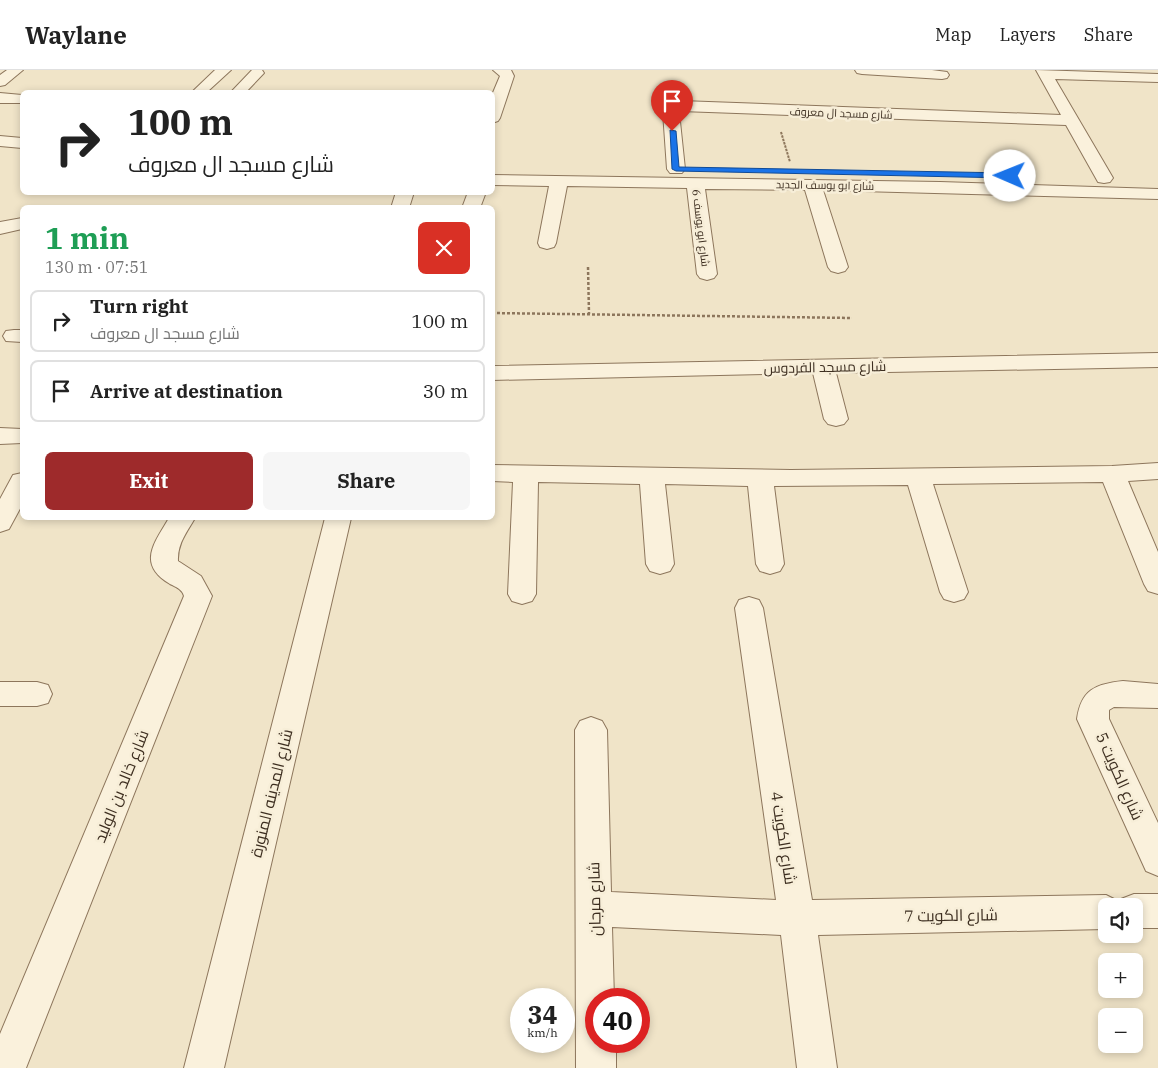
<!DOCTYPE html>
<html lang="en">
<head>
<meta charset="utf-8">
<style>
  :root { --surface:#fff; --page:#f6f6f6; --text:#222; --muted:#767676; --line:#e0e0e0; --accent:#9e2a2b }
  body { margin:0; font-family:"IBM Plex Serif",Cairo,serif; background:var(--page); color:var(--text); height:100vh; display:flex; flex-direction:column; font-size:19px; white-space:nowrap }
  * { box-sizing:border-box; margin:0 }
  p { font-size:16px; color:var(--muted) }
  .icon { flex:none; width:28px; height:28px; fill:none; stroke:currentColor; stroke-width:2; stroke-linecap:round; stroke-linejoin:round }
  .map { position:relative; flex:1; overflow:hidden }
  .details { position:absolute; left:20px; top:135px; width:475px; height:315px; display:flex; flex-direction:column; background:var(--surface); border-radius:8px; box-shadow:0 2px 8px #0003 }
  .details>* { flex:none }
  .guide { position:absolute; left:20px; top:20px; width:475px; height:105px; border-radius:8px; box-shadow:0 2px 8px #0003; background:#fff; color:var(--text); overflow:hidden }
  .controls { position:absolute; left:1098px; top:828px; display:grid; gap:10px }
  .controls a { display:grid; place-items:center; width:45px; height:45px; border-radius:8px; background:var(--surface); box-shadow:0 2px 8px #0003; font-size:25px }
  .speed { position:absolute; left:510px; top:918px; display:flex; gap:10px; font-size:25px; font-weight:700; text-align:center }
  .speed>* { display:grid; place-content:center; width:65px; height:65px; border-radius:50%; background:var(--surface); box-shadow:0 2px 8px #0003; line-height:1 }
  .speed small { font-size:12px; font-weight:400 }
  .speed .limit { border:8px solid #d22; background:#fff; color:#111 }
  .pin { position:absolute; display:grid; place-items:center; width:42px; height:42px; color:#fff; margin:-51px -21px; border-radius:50% 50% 50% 0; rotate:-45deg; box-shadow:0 0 5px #0007 }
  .pin .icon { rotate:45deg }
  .me { position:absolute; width:55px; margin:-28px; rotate:271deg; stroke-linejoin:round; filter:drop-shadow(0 0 4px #0008) }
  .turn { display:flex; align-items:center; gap:18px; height:105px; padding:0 25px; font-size:22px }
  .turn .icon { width:65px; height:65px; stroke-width:2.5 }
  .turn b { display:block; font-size:35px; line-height:42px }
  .round { display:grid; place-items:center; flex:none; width:52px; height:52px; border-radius:8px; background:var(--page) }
  .headline { display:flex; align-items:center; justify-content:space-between; height:85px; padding:0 25px }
  h1 { font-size:30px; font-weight:700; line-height:38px; color:#1e9e55 }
  .button { display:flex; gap:10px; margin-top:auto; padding:10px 25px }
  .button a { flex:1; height:58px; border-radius:8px; background:var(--accent); color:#fff; font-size:20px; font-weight:700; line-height:58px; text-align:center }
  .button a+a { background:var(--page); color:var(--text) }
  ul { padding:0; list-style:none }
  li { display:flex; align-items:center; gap:15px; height:62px; margin:0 10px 8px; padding:0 15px; border:2px solid var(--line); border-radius:8px }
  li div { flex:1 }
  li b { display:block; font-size:19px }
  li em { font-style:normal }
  header { display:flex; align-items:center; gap:30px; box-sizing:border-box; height:70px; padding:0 25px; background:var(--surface); border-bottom:1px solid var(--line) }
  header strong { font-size:24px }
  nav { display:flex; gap:28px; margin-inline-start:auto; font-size:18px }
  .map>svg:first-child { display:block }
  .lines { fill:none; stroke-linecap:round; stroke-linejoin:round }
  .minor-casing { stroke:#8d765c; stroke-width:2 }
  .path-far1 { stroke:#8d765c; stroke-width:2; stroke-dasharray:2.5 1; stroke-linecap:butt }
  .path { stroke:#8d765c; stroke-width:2.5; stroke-dasharray:3 2; stroke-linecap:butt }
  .minor { fill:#faf1dc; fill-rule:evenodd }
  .route { fill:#1a73e8; stroke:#114b97 }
  .labels { text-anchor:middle; stroke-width:5; stroke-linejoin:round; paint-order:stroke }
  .far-street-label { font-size:11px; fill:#3d2e20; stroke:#f7eed8 }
  .street-label { font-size:14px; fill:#3d2e20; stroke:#f7eed8 }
  .near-street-label { font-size:16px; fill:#3d2e20; stroke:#f7eed8 }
</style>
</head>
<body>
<header>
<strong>Waylane</strong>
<nav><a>Map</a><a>Layers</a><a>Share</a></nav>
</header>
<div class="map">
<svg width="1158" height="998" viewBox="0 0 1158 998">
  <rect width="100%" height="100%" fill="#f0e4c8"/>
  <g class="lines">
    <g class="minor-casing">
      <path id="minor" d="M7 0H23L5 15 0 16V5Z
        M215 0H231L207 22H192Z
        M252 0H262L264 3 246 22H231Z
        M493 0H511L514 6 500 48 498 51 492 53V25L500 6Z
        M855 0H932L947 2 949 5 947 8 942 9 862 4 857 3Z
        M1036 0 1158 4V12L1055 9 1113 108 1110 112 1104 113 1098 112 1066 55 681 41 679 42 685 99 682 103H670L667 99 663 42 668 35 681 31 1061 45Z
        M0 23 22 25V33H0Z
        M0 66 22 68V78L0 76Z
        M492 105 940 112 1158 119V129L823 120 848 197 845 201 838 203 831 201 828 197 805 120 705 119 717 204 714 208 707 210 700 208 697 204 687 118 567 116 556 173 554 177 547 179 540 177 538 173 549 116 492 115Z
        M396 122H414L409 138H391Z
        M468 122H486L480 138H462Z
        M22 148V159L0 164V152Z
        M14 260H22V272L6 271 3 266 6 261Z
        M1158 283V297L836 303 848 349 844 354 836 356 828 354 824 349 813 303 492 310V296Z
        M0 358 22 359V373L0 374Z
        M1158 393V409L1128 411 1158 482V524L1148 521 1144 514 1103 412 933 414 968 522 964 529 954 532 944 529 940 522 908 415 774 416 784 494 780 501 770 504 760 501 756 494 748 416 665 414 674 494 670 501 660 504 650 501 646 494 640 414 538 412 536 524 532 531 522 534 512 531 508 524 513 412 492 411V395L791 400 1112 396Z
        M22 403V435L9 459 0 462V429L13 405Z
        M169 448H195C187 462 177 474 178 491L201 506 212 526 26 998H0V964L184 526C182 519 176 517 170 514 136 494 155 472 169 448Z
        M325 448H351L224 998H184Z
        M749 527 759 530 763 538 812 830 1106 825 1120 832 1121 829 1134 824H1158V858H1134V836H1106V859L818 865 837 998H797L781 865 612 857 614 929H596V971H616V998H576L575 660 580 651 591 647 602 651 607 660 611 822 776 830 735 538 739 530Z
        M1123 611 1158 614V638L1114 637 1109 640V649L1158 753V806L1146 801 1077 649C1081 620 1095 614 1123 611Z
        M0 612H37L48 615 52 624 48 633 37 636H0Z"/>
    </g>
    <path class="path-far1" d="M781 62 790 92"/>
    <path class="path" d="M588 197 589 244
      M492 243 852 248"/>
    <use href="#minor" class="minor"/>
  </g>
  <path class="route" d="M670 60 676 61 679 97 1010 103 1013 106 1010 108 676 101 672 99Z"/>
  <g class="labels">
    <g class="far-street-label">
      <text transform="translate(841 43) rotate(2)" y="4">شارع مسجد ال معروف</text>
      <text transform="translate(825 115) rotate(1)" y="4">شارع ابو يوسف الجديد</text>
      <text transform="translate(701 158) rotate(83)" y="4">شارع ابو يوسف 6</text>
    </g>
    <g class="street-label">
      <text transform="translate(825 297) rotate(-1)" y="5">شارع مسجد الفردوس</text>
    </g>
    <g class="near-street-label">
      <text transform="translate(1120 706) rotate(66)" y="6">شارع الكويت 5</text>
      <text transform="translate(121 716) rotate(-68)" y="6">شارع خالد بن الوليد</text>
      <text transform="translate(271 723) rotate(-76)" y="6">شارع المدينه المنورة</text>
      <text transform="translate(784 768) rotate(81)" y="6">شارع الكويت 4</text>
      <text transform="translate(594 829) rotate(-91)" y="6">شارع مرجان</text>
      <text transform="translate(951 845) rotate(-1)" y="6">شارع الكويت 7</text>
    </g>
  </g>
</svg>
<div class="controls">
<a><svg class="icon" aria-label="sound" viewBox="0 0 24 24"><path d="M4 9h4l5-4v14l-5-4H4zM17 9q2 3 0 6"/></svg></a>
<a>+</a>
<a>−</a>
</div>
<div class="speed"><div>34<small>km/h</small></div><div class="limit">40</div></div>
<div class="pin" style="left:672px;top:61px;background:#d93025"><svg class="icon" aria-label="arrive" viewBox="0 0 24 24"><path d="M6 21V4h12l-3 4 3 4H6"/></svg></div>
<svg class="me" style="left:1010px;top:106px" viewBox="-20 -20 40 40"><circle r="19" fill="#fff"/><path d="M0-13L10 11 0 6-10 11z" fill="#1a73e8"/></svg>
<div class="guide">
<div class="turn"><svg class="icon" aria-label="right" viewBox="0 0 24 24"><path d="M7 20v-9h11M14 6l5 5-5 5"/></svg><div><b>100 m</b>شارع مسجد ال معروف</div></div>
</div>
<section class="details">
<div class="headline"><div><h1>1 min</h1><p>130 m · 07:51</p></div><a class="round" style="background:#d93025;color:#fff"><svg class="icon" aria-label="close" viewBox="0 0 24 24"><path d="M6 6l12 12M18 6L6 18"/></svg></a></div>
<ul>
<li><svg class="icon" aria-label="right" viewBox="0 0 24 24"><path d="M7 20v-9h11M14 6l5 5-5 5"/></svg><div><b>Turn right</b><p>شارع مسجد ال معروف</p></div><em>100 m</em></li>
<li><svg class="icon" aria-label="arrive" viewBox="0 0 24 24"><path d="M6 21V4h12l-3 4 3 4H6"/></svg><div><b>Arrive at destination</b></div><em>30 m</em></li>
</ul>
<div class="button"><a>Exit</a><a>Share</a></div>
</section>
</div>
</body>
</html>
